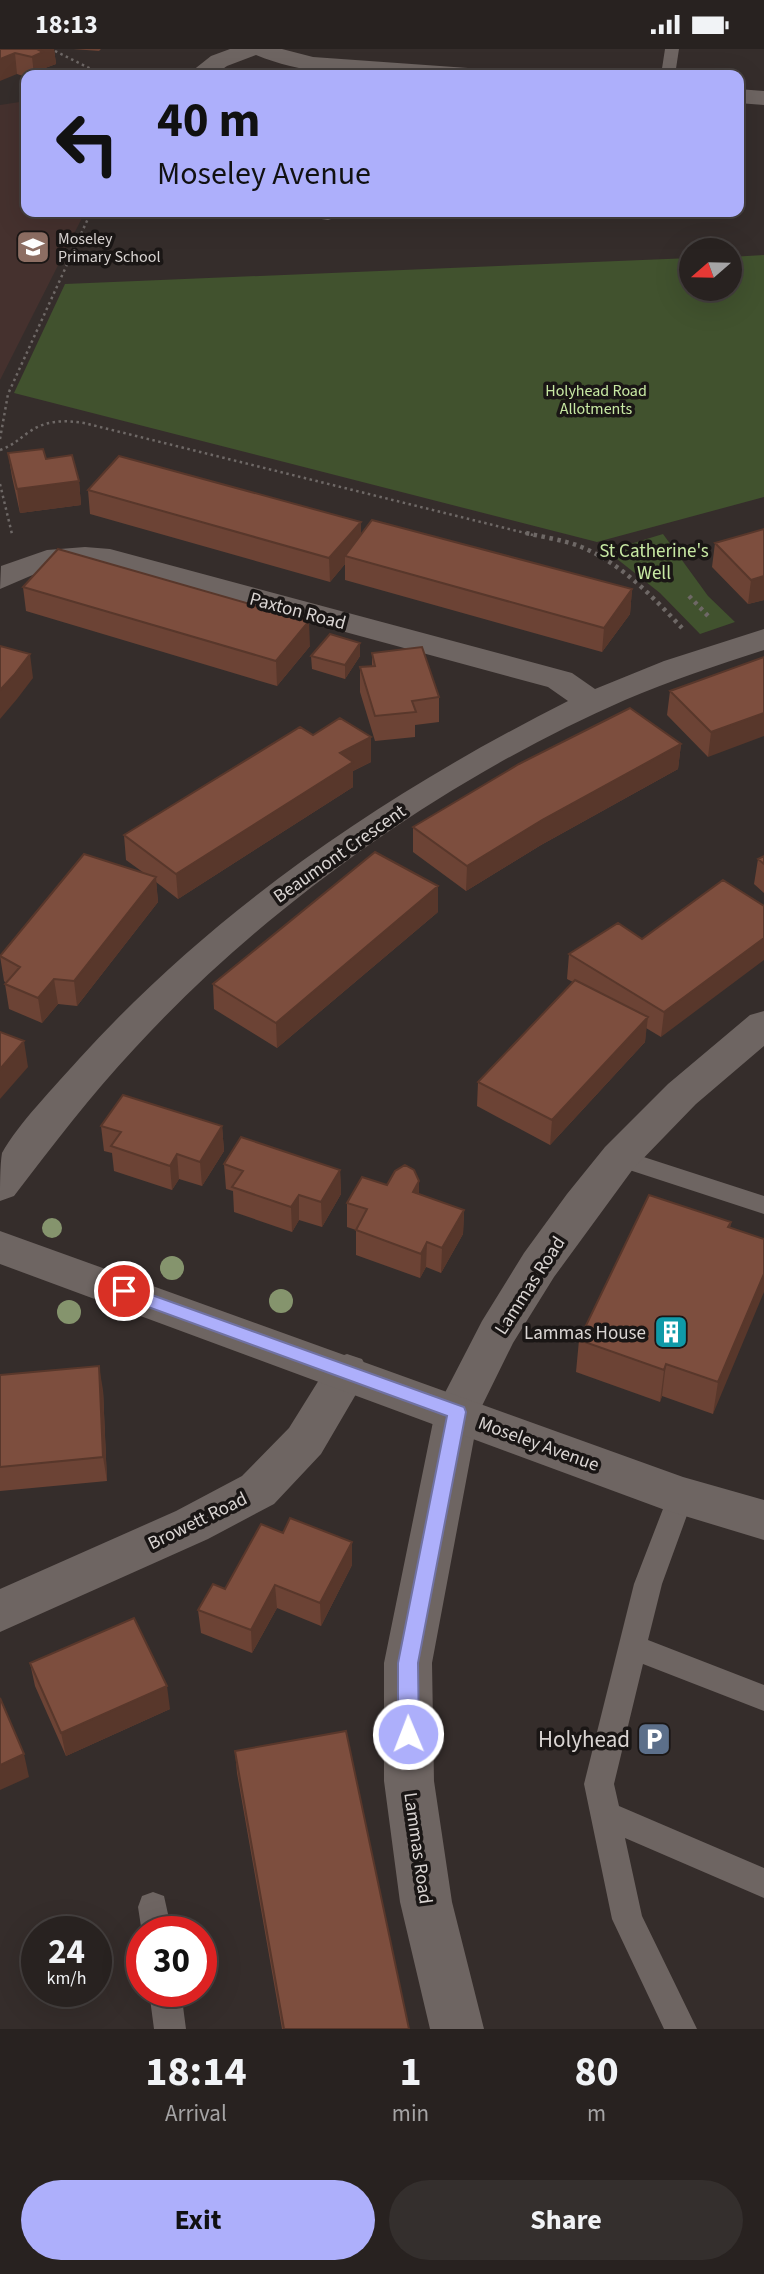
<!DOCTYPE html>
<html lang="en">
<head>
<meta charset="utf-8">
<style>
  :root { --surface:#282220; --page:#342f2d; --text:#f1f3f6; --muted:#a5a4a5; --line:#443f3e; --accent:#adaffb }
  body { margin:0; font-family:"Source Sans 3",sans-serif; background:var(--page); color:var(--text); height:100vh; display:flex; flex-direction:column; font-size:26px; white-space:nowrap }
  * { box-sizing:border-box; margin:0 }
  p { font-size:23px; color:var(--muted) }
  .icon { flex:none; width:38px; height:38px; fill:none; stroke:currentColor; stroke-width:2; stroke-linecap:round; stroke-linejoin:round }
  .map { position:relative; height:1980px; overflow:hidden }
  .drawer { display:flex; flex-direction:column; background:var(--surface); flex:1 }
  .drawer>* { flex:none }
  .top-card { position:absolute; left:21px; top:21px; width:723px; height:147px; border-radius:14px; box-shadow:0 7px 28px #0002,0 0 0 2px var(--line); background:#adaffb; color:#111; overflow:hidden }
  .needle { width:46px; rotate:250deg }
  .buttons { position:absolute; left:679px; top:189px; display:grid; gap:14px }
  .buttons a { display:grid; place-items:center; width:63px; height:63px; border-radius:50%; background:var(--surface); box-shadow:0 7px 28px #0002,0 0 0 2px var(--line); font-size:35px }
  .speed { position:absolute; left:21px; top:1867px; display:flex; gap:14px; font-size:35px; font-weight:700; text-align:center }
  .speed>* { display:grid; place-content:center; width:91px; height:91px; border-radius:50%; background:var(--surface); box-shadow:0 7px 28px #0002,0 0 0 2px var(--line); line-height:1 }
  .speed small { font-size:18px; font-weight:400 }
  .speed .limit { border:10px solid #d22; background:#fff; color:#111 }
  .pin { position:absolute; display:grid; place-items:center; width:60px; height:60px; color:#fff; margin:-30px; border:4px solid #fff; border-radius:50%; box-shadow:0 2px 7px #0007 }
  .me { position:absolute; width:77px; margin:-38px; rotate:359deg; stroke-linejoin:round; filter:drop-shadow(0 0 5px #0008) }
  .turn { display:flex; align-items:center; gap:24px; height:147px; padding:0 21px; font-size:32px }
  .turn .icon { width:91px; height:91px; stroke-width:2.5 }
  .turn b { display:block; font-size:49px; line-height:60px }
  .eta { display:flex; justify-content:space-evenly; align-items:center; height:119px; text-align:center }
  .eta b { font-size:42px; font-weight:700; line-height:49px }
  .action { display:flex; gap:14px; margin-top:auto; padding:14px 21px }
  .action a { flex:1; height:80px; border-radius:42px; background:var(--accent); color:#111; font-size:28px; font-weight:700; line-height:80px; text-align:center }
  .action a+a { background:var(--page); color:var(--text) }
  .status { display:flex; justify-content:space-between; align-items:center; height:49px; padding:0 35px; background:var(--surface); direction:ltr }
  .status svg { height:19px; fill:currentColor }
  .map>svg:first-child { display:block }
  .education { fill:#45312e }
  .green { fill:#41522e }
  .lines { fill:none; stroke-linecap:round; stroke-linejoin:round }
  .path-far1 { stroke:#6e6866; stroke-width:2.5; stroke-dasharray:2.5 3.5; stroke-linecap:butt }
  .path { stroke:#6e6866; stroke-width:4.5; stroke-dasharray:3.5 4.5; stroke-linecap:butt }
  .lane { fill:#6e6562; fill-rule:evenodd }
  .street { fill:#6e6562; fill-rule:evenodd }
  .secondary { fill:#6e6562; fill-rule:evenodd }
  .tree { fill:#85946d }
  .wall { fill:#6c4335 }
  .shaded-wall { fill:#58372b }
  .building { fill:#7d4e3e; stroke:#58372b; stroke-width:2 }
  .route { fill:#adaffb; stroke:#7072a3; stroke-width:2 }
  .labels { text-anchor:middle; stroke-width:7; stroke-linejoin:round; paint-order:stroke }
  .far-poi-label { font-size:16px; fill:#dad5d3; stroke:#1a1615; text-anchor:start }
  .far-park-label { font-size:16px; fill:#c7e8a3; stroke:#1a1615 }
  .park-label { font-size:19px; fill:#c7e8a3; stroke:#1a1615 }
  .street-label { font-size:19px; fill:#dad5d3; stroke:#1a1615 }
  .poi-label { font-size:19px; fill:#dad5d3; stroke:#1a1615; text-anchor:end }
  .near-poi-label { font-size:23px; fill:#dad5d3; stroke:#1a1615; text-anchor:end }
</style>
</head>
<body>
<div class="status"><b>18:13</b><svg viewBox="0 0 49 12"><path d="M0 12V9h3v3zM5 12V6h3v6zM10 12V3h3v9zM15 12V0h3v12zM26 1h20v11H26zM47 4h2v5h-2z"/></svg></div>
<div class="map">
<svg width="764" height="1980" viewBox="0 0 764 1980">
  <rect width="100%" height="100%" fill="#352d2b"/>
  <path class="education" d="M26 52V163H85L0 331V56Z"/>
  <path class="green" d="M764 206V448L597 493 14 344 65 235 691 209V240H730V208Z
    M663 485 708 547 735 573 700 585 660 544 607 502Z"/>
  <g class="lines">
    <path class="path-far1" d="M55 2 103 26
      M0 390 8 345 91 163
      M0 401C12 397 19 390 29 383 46 371 64 371 84 374L533 486
      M0 435 12 485"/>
    <path class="path" d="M526 484C543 488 563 491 579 497 620 513 653 548 682 579
      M689 547 710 569"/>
    <path class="lane" d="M665 0H679L675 26H661Z
      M619 1100 764 1147V1165L611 1115 607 1109 611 1103Z
      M681 1436 691 1439 694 1447 662 1535 648 1591 764 1636V1662L643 1615 614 1735 619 1757 764 1819V1849L625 1789 642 1867 697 1980H664L612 1870 584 1735 634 1535 668 1447 671 1439Z
      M153 1843 164 1847 172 1883 142 1884 138 1858 142 1847Z
      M149 1942H181L186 1980H154Z"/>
    <path class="street" d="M230 0H282L313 8 468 19 476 21 480 26C410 29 321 33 256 6L227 17 214 26H187L211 7Z
      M738 40 764 42V56L738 54Z
      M305 163H341L337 168 328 171 309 168Z
      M85 498 110 500 572 624 595 640 664 612 764 580V601C717 616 670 632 625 651 448 728 265 857 135 999 91 1046 53 1096 14 1147L0 1152C0 1139 0 1115 2 1104 18 1075 56 1036 79 1010 217 858 386 744 568 652L548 638 98 516 49 519 0 540 1 517 47 501Z
      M764 962V997L696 1055 633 1120 554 1228 513 1294 479 1363 432 1614 434 1732 452 1853 484 1980H430L400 1853 384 1732V1614L435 1363 482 1272 524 1204 567 1145 605 1098 668 1035 750 966Z
      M347 1305 362 1310 369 1323 321 1405 274 1455 208 1490 0 1583V1540L176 1462 242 1427 289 1379 332 1310Z"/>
    <path class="secondary" d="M0 1182 683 1428 764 1451V1491L665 1461 0 1215Z"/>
  </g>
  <g class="tree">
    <circle cx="52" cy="1179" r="10"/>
    <circle cx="172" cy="1219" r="12"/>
    <circle cx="281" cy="1252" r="12"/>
    <circle cx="69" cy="1263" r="12"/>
  </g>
  <path class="wall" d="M0 0H54L56 15 45 19V25L42 26H26V28L17 25Z
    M73 0H101L99 2Z
    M8 404 46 410 79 432 81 456 20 464 12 428Z
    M88 441 361 473V486L632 540 630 565 602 603 345 531V515L330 533 90 465Z
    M764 480V551L748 555 712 518 715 494Z
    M23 538 310 597 277 637 26 562Z
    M372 604 439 648V673L415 676V688L375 692 360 643V618L372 617Z
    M311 607H360L345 630 312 620Z
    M764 608 708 708 667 666 670 642Z
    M313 686 371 713 353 722V738L178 850 156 833 158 853 77 957 58 955 42 974 9 960 5 935 6 934 4 932 0 907 144 824 126 811 124 786Z
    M681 695 678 720 541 796 466 842 413 803V778Z
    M764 807V844L754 835 758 810Z
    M723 831 661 988 646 979 645 993 550 1096 477 1057 478 1033 573 933 567 930 569 905 642 890Z
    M438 863 277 999 214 960 213 935Z
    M101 1077H222L224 1102 202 1137 179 1130 172 1141 114 1122 112 1104 104 1102Z
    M224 1115 340 1121 341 1145 322 1178 299 1171 292 1183 234 1163 233 1142 226 1140Z
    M419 1132V1145L464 1161 463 1185 441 1224 426 1218 420 1229 356 1206V1181L347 1178V1154Z
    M731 1173 730 1179 764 1190 713 1365 662 1347 660 1353 576 1323 579 1291Z
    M0 1326 103 1341 107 1432 0 1442Z
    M352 1516 321 1577 277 1559 252 1604 201 1584 198 1561 225 1540Z
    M30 1614 170 1660 66 1707 35 1637Z
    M235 1702 409 1980H282L237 1724Z"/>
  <path class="shaded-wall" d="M37 0H54L56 15 45 19V25L42 26H34L32 8Z
    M15 4 17 25 0 32V10Z
    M79 432 81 456 20 464 17 440Z
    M361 473V497L345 507V515L330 533 329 509Z
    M764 527V551L748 555 751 531Z
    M632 540 630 565 602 603 604 579Z
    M309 572 310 597 277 637 276 612Z
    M360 594V607L345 630V616Z
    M30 605 33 629 17 650 0 670V641Z
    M764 664V687L708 708 711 683Z
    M371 688V713L353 722V738L178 850 176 825 340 704Z
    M681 695 678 720 541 796 466 842 467 817 542 771Z
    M156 828 158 853 77 957 74 932Z
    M438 837V863L277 999 276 974Z
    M764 889V911L661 988 664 963Z
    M54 930 58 955 42 974 38 949Z
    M648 968 645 993 550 1096 552 1071Z
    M24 992 28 1018 0 1050V1020Z
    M222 1077 224 1102 202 1137 200 1113Z
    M177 1105 179 1130 172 1141 170 1117Z
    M340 1121 341 1145 322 1178 321 1153Z
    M419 1132V1157L413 1143Z
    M299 1146V1171L292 1183 291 1158Z
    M464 1161 463 1185 441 1224 442 1199Z
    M427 1193 426 1218 420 1229 421 1205Z
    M764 1225V1243L713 1365 718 1333Z
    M666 1315 662 1347 660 1353 664 1321Z
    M99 1317 103 1341 107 1432 103 1408Z
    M352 1493V1516L321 1577 320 1554Z
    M275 1536 277 1559 252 1604 251 1581Z
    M167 1637 170 1660 66 1707 61 1684Z
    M24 1705 29 1728 0 1741V1716Z"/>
  <path class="building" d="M0 0H37L43 3 32 8 15 4 0 10Z
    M43 400 46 410 72 406 79 432 17 440 8 404Z
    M119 407 361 473 329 509 88 441Z
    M372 471 632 540 604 579 345 507Z
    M764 480V527L751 531 715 494Z
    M58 500 309 572 276 612 23 538Z
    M330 585 360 594 345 616 311 607Z
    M0 597 30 605 14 626 0 641Z
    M422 598 439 648 412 652 416 663 375 667 360 618 375 617 372 604Z
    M764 608V664L711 683 670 642Z
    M630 659 681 695 542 771 467 817 413 778 519 715Z
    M340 669 371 688 340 704 353 713 176 825 124 786 300 678 313 686Z
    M375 803 438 837 276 974 213 935Z
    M84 805 156 828 74 932 54 930 38 949 5 935 20 918 0 907Z
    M764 807V815L758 810Z
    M723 831 764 857V889L664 963 569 905 618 874 642 890Z
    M575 931 648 968 552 1071 478 1033Z
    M0 983 24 992 0 1020Z
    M123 1046 222 1077 200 1113 177 1105 170 1117 111 1097 121 1083 101 1077Z
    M241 1088 340 1121 321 1153 299 1146 291 1158 232 1138 243 1122 224 1115Z
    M405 1116 414 1121 419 1132 413 1143 464 1161 442 1199 427 1193 421 1205 356 1181 367 1160 347 1154 362 1128 387 1136 395 1122Z
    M649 1146 731 1173 728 1178 764 1190V1225L718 1333 666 1315 664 1321 579 1291Z
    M99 1317 103 1408 0 1418V1326Z
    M290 1469 352 1493 320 1554 275 1536 251 1581 198 1561 213 1535 225 1540 261 1475 283 1484Z
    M134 1569 167 1637 61 1684 30 1614Z
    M0 1649 24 1705 0 1716Z
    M346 1682 409 1980H284L235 1702Z"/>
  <path class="route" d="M124 1236 464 1358 466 1363 418 1614 419 1685 416 1691 408 1694 401 1691 398 1685V1614L447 1367 118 1247 115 1242 118 1238Z"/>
  <defs>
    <g id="school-square" transform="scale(1.75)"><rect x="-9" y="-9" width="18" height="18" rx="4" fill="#8d6e63" stroke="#1a1615"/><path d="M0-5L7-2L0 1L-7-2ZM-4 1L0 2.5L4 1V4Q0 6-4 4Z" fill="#fff"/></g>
    <g id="building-square" transform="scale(1.75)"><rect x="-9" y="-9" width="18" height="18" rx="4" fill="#0f9aa8" stroke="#1a1615"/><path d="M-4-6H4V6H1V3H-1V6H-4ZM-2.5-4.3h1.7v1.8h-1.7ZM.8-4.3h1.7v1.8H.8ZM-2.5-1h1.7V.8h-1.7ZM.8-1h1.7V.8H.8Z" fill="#fff"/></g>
    <g id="parking-square" transform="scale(1.75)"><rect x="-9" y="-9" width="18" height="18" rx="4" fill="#5c6f8a" stroke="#1a1615"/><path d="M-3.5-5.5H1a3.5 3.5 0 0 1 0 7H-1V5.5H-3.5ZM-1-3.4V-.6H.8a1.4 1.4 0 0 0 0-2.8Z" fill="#fff"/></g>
  </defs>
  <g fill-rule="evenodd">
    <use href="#school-square" x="33" y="198"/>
    <use href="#building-square" x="671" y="1283"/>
    <use href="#parking-square" x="654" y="1690"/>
  </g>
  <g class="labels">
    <g class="far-poi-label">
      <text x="58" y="195">Moseley<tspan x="58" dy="18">Primary School</tspan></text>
    </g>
    <g class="far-park-label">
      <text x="596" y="347">Holyhead Road<tspan x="596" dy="18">Allotments</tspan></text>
    </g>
    <g class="park-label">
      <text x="654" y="508">St Catherine's<tspan x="654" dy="22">Well</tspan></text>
    </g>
    <g class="street-label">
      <text transform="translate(298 561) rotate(15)" y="7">Paxton Road</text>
      <text transform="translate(339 804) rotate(-35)" y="7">Beaumont Crescent</text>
      <text transform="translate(529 1236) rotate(-57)" y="7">Lammas Road</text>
      <text transform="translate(539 1394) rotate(20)" y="7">Moseley Avenue</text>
      <text transform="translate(197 1471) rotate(-26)" y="7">Browett Road</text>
      <text transform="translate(419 1799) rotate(82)" y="7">Lammas Road</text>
    </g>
    <g class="poi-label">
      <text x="646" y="1290">Lammas House</text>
    </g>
    <g class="near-poi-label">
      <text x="630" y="1698">Holyhead</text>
    </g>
  </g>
</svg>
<div class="buttons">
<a><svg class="needle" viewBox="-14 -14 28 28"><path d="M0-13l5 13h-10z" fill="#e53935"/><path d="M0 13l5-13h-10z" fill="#a5a4a5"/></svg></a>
</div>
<div class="speed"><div>24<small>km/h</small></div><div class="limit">30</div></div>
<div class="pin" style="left:124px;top:1242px;background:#d93025"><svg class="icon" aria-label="arrive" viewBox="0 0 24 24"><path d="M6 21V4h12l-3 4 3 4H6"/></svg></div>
<svg class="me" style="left:408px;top:1685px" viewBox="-20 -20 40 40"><circle r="17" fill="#adaffb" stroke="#fff" stroke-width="3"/><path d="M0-11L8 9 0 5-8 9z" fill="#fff"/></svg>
<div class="top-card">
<div class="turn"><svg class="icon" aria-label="left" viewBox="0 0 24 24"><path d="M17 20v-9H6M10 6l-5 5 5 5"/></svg><div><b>40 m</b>Moseley Avenue</div></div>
</div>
</div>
<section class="drawer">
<div class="eta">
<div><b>18:14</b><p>Arrival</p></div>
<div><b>1</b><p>min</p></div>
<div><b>80</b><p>m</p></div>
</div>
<div class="action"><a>Exit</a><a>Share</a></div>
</section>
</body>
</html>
